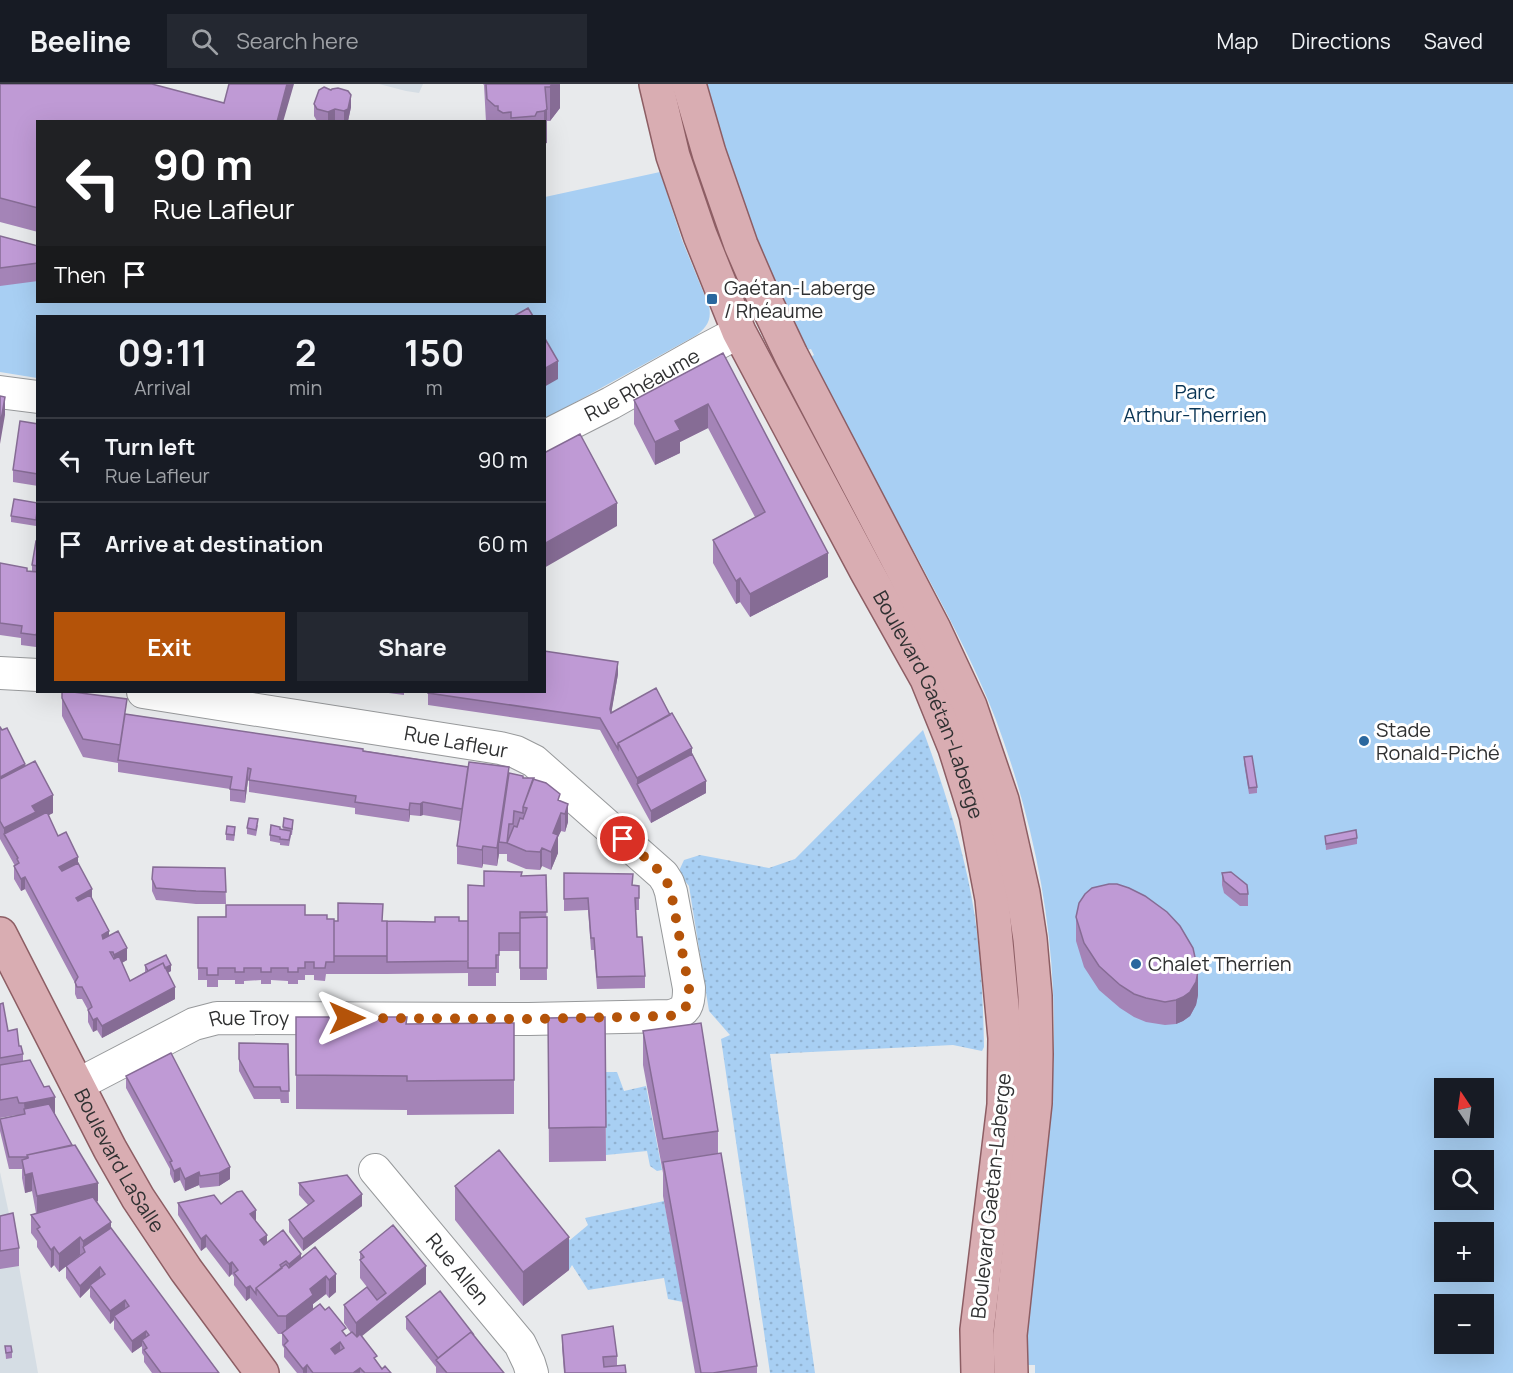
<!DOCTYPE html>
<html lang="en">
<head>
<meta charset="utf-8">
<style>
  :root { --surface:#171b24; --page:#242831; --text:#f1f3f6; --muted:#9ea1a6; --line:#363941; --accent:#b45309 }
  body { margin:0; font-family:Manrope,sans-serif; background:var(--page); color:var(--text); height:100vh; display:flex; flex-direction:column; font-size:22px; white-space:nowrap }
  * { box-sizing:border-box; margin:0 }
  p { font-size:20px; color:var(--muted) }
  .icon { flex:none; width:33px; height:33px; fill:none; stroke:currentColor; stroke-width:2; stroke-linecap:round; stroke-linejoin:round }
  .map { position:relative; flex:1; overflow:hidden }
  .side { position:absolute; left:36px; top:231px; width:510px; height:378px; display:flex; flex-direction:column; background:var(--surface); border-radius:0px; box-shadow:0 6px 24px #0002 }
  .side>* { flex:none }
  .top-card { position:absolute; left:36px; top:36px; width:510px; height:183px; border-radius:0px; box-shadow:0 6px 24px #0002; background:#202124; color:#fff; overflow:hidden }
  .needle { width:39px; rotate:347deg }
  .tools { position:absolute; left:1434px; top:994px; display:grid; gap:12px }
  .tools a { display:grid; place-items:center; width:60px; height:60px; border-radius:0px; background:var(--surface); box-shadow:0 6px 24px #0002; font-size:30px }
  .pin { position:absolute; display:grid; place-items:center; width:51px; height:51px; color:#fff; margin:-26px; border:3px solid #fff; border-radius:50%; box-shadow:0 2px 6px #0007 }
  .me { position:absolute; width:66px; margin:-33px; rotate:90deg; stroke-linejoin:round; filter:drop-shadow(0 0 4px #0008) }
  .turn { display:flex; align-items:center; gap:21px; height:126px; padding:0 18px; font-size:27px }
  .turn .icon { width:78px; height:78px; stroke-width:2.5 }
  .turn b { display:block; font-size:42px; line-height:51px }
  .then { display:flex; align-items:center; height:57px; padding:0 18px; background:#0003; gap:12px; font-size:22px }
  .eta { display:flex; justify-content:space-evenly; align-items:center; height:102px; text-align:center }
  .eta b { font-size:36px; font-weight:700; line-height:42px }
  .action { display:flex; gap:12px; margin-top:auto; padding:12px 18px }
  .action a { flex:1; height:69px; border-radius:0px; background:var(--accent); color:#fff; font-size:24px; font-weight:700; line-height:69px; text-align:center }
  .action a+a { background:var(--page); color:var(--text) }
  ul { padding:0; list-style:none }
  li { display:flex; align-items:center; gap:18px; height:84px; padding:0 18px; border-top:2px solid var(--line) }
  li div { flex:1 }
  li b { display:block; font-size:22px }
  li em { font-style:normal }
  header { display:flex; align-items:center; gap:36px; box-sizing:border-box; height:84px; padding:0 30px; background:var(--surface); border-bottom:2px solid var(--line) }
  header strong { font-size:28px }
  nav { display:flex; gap:33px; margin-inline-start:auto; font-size:21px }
  .search { width:420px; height:54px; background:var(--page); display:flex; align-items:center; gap:15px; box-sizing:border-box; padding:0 21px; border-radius:0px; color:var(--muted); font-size:22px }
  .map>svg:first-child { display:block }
  .built { fill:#d5dde4 }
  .grass { fill:url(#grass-dots) }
  .green { fill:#a8cff3; fill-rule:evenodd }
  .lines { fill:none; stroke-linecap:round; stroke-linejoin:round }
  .minor-casing { stroke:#97999b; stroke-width:34 }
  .major-casing { stroke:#8d5e64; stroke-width:36 }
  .minor { stroke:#fff; stroke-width:32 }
  .major { stroke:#d9adb2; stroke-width:33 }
  .wall { fill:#a484b7 }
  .shaded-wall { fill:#866c95 }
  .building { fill:#bf9ad5; stroke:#866c95; stroke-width:1.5; fill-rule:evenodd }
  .route { stroke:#b45309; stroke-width:10; stroke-dasharray:0 18 }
  .poi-dot { fill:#2a679e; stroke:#fff; stroke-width:2 }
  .labels { text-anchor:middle; stroke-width:6; stroke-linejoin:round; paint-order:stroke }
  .poi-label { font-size:20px; fill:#303132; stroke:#fff; text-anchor:start }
  .street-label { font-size:20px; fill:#303132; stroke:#fff }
  .park-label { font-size:20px; fill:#0a3555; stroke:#fff }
</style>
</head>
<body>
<header>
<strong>Beeline</strong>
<div class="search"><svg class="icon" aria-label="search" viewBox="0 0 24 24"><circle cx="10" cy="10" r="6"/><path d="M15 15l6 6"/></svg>Search here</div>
<nav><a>Map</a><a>Directions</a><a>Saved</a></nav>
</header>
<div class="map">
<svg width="1513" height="1289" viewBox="0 0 1513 1289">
  <defs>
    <pattern id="grass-dots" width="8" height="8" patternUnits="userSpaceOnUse" patternTransform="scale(1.5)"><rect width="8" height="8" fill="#a8cff3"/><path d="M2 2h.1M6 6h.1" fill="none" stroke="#91b2d1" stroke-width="1.8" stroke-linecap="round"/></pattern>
  </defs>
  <rect width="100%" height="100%" fill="#e8eaec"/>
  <path class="built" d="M379 0H423L419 9 406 7Z
    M0 1088 13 1148 38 1289H0Z"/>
  <path class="grass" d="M666 0H675L745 212 740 215 709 142Z
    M923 646C941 695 957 744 968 795 980 850 983 907 984 963L982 967 953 961 770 970 815 1289H770L721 955 730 951 709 927 689 802 678 789 684 776 700 771 769 784 795 775Z
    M605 988H617L624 1007 646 1002 662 1086 657 1087 650 1082 647 1067 606 1071Z
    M664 1117 683 1218 668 1215 664 1194 588 1206 572 1181 569 1186 560 1147 570 1156 588 1141 585 1134Z"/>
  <path class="green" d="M707 0H1513V1289H1035V1281H1027V1252L1030 1221C1042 1116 1058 1011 1053 906 1049 814 1028 722 996 636 974 579 945 526 917 473 881 407 846 340 811 273L814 271 811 265 807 266C791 233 775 200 761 166 738 112 722 56 707 0ZM1444 1005H1484V1044H1444ZM1444 1077H1484V1116H1444ZM1444 1149H1484V1188H1444ZM1444 1221H1484V1260H1444Z
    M660 88 682 156 709 222C712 237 706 244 695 252L545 335 544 232H38L37 294 0 288V160L37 170 38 218H544L545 113Z"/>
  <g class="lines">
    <g class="minor-casing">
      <g id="minor">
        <path d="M0 308 38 313"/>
        <path id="s1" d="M544 353 611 319 705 266 739 248"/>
        <path d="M0 589 38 591"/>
        <path id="s2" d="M77 1001 194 940 217 934 529 935 670 932C687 928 689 920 689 904L671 808 668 799 663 791 534 677 516 668 500 664 143 608"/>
        <path id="s3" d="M375 1086 520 1260 529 1279 532 1289"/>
      </g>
    </g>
    <g class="major-casing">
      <g id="major">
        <path id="s4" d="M656 0 673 72 700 151 739 248 867 488 927 595 955 664 976 731 992 815 1005 954 1004 1021 977 1246 978 1289"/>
        <path d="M689 0 709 69 741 161 763 212 791 271 934 545 970 622 1002 716 1023 809 1030 855 1035 912 1036 970 1035 1019 1010 1251 1011 1289"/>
        <path id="s5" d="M0 850 110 1065 138 1114 186 1186 262 1289"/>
      </g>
    </g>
    <use href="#minor" class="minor"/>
    <use href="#major" class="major"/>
  </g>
  <path class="wall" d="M0 0 38 38V148L0 138Z
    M483 0H560V24L550 37H547V59L544 38H486L484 1Z
    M314 20 351 23 348 37H317L314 32Z
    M0 152 38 162V197L0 202Z
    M723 269 828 493 750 533 740 518 736 520 713 479V456L755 433 708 344 680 358V369L655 381 634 340V316Z
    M38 340V402L13 398V386Z
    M38 419V429L36 442 11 438V432Z
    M38 457V488L32 487V481Z
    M0 479 27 487 38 488V558L36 563 21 561V554L0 551Z
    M618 590 611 629 692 670 706 709 651 739 600 646 428 621V608Z
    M381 608H404V611Z
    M62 614 127 630 509 689 523 694 534 696 560 717 568 738 565 748 561 747 558 753V769L551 786 542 782 540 786 526 785 507 777V770H499L497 782 483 780 482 784 457 780V762L460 737 423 731 420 732 410 731 409 738 355 730V724L249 708V696H248L245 719 230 717V705L118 688V679L83 673 62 632Z
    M0 643 53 729 48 731 58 752 78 779 92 815 109 852 127 876 122 879 130 897 145 888V881L171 887 168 889 175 915 102 954 97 946 93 948 88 938V926L82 915H77L75 910V899L25 805 21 807 14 795V782H15L0 755Z
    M1244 673 1257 703V709L1249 710 1244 679Z
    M284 734 293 742 292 751H291L289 762 280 761V759L270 757V751L280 746H283Z
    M258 741 256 752 247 750V744Z
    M226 750H235L234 757 226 756Z
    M1325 752 1357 754V760L1326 766Z
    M225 784 226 820H196L156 816 152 807V795Z
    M564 789 639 802V826H636L637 853 645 892V904L597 905 594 866H591L588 826 564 827Z
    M1222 789 1248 810V822H1240L1224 809 1222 801Z
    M546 791 547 896H520V862V867H499V889H496V902H468V889L387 890H326L325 897 314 896V891H305V896H298V900H288V897L271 896V900H261V896L244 897V900H235V896H218V903H207V896H198V833L305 831 327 835 334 853 383 837 435 838 468 837 484 802 522 792Z
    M1076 833 1198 911 1196 921 1190 932 1183 937 1176 940 1165 941 1146 938 1134 933 1120 924 1099 906 1084 883 1076 857Z
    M0 920 8 947 19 962 23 970V977L55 1030 98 1117 97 1118 111 1144 219 1289H152L144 1278V1272L142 1269V1262L132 1269 114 1245V1236L110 1240 90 1213V1204L80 1214 66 1194V1182L80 1172V1171L59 1188 54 1181 51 1184 37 1163V1157L31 1149V1131L36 1129 32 1107 25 1109 22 1094V1085H9L0 1047V1035L17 1031 0 1034Z
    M296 933 407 940 514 939V1030L407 1031V1026L296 1025Z
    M605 933 606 1077 549 1078 548 934Z
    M643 947 718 1047V1069L757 1282V1289H695L663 1112V1089L643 981Z
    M239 959 288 960 289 1019H281L280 1015H254L239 987Z
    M126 992 230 1095 219 1102 200 1104 199 1101 185 1107 180 1096 174 1099 170 1090V1085L126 1004Z
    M299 1099 362 1122 303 1167 289 1148V1136L308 1121 299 1111Z
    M455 1102 569 1186 523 1222 455 1136Z
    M178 1119 221 1120 256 1138 267 1159 301 1175 315 1163 336 1208 329 1214 326 1210 313 1220V1225L346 1252 351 1249 344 1239V1221L367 1203 360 1194V1168L426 1200 361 1252 377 1278 382 1285 391 1289H297L284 1273V1264L282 1261V1250H278L250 1214 246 1217 234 1201V1193L232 1190 229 1193 206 1163 201 1167 178 1131Z
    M0 1132 19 1164V1182L0 1185Z
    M406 1233 474 1252 504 1289H436V1283L406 1245Z
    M562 1251 617 1272V1282L626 1289H564L562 1263Z
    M5 1262 12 1268V1274L6 1275Z"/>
  <path class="shaded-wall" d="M287 0H294L283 38H277Z
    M552 0H560V24L550 37V3Z
    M351 11V23L348 37 344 38V27Z
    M335 25V37L328 38V28Z
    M547 25V59L544 60V27Z
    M558 277V295L544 303V285Z
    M5 313V331L0 360V342Z
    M708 320V344L680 358V369L655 381V358L675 337Z
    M617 419V442L544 484V460Z
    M828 469V493L750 533V510Z
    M740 494V518L736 520V497Z
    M37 545V558L36 563V551Z
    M618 578V590L610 637V625Z
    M692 664V682L637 700V694Z
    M25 680V692L0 705V693Z
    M509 683V701L499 758V770L497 782V764Z
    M248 684V696L245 719V707Z
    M706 697V709L651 739V727Z
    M53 711V729L36 738 4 750V744L32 722Z
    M423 718V731L420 732V720Z
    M410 719V731L409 738V726Z
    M568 720V738L565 748V730Z
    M561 729V747L558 753V769L551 786V768L553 749Z
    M483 762V780L482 784V766Z
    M542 764V782L540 786V768Z
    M78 773V785L59 795V783Z
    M25 793V805L21 807V795Z
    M92 805V817L76 826V814Z
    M109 847V859L102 863V851Z
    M127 864V876L114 883V871Z
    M171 881V887L150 897V891Z
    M1198 887V911L1196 921 1190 932 1183 937 1176 940V916Z
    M175 903V915L102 954V942Z
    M97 934V946L93 948V936Z
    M55 1013V1031L25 1030 24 1019Z
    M230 1083V1095L219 1102V1089Z
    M180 1084V1096L174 1099V1087Z
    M199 1088V1101L185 1107V1095Z
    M32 1089V1107L25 1109V1091Z
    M98 1099V1117L37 1130V1112Z
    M362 1110V1122L303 1167V1155Z
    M256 1126V1138L250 1130Z
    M111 1138V1156L85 1168 83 1163V1175V1157Z
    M206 1151V1163L201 1167V1155Z
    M267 1151V1163L260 1169V1156Z
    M80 1153V1171L59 1188V1170Z
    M569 1153V1186L523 1222V1188Z
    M54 1163V1181L51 1184V1166Z
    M301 1170V1182L289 1192V1180Z
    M232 1178V1190L229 1193V1180Z
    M426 1182V1200L356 1257V1239Z
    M100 1183V1195L90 1201V1204L80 1214V1202Z
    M336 1190V1208L329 1214V1196Z
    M326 1192V1210L313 1220V1229L286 1250V1232L310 1205Z
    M250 1202V1214L246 1217V1204Z
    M125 1216V1229L114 1232V1236L110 1240V1227Z
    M146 1247V1259L142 1256V1262L132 1269V1257Z
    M340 1258V1270L331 1277V1265Z
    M307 1281V1289H303V1285Z
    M360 1284V1289H353Z"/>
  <path class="building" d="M0 0H152L224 19 229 0H287L277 38H38V124L0 114Z
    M486 0H552L550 3H545L547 25 544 27 537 28 535 32 511 34V28L503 29 498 26V22H495L487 15Z
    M324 3 331 6 332 5 338 4 348 7 351 11 348 25 344 27 335 25 328 28 317 25 314 20 319 6Z
    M0 152 38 162V179L0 184Z
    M528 224 533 232H514Z
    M544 253 558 277 544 285Z
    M723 269 828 469 750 510 740 494 736 497 713 456 765 428 708 320 675 337 680 346 655 358 634 316Z
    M0 312 5 313 0 342Z
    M20 337 38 340V390L13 386Z
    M580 350 617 419 544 460V369Z
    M14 415 38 419 36 436 11 432Z
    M36 457H38V482L32 481Z
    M0 479 27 484V487L38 488V545L36 551 21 549 22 542 0 539Z
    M544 567 618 578 610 625 611 629 656 604 670 631 618 659V665L600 634 428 609V608H544Z
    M62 608H73L127 615 120 661 83 655 62 614Z
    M672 629 692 664 637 694 618 659Z
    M125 630 363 665V667L468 683 462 725 423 718 420 720 410 719 409 726 355 718 356 712 249 696 251 685 248 684 245 707 230 705 232 693 118 676Z
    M0 643 2 646 7 644 25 680 0 693Z
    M692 670 706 697 651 727 637 700Z
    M1252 672 1257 703 1249 704 1244 673Z
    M35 677 53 711 32 722 36 728 4 744 0 737V695Z
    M469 678 509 683 497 764 483 762 482 766 457 762Z
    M509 689 523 692V694H534L523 723V729L514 727 513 740H509L507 759 499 758Z
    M533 695 546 699 560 710 558 716 568 720 565 730 561 729 553 749 558 751 551 768 542 764 540 768 526 767 507 759 514 742 517 743 520 734 523 735 527 724 523 723Z
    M47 728 58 752 66 748 78 773 59 783 62 787 78 779 92 805 76 814 78 817 90 811 109 847 102 851 103 855 118 847 127 864 114 871 113 868H110L114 875 119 872 130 897 163 879 175 903 102 942 97 934 93 936 88 926 92 923 90 918 82 903H77L75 898 78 893 25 793 21 795 14 782 19 779 17 775 18 774 4 750Z
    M249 734 258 735 256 746 247 744Z
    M284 734 293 736 292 745 283 743Z
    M271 741 280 743V745L291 747 289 756 280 755V753L270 751Z
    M227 742 235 743 234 751 226 750Z
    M1356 746 1357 754 1326 760 1325 752Z
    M153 783 225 784 226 808 196 807 156 804 152 795Z
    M484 787 522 788 521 792 546 791 547 828H520V849H499V871H496V884H468V801L484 802Z
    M1231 788 1247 801 1248 810H1240L1224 797 1222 789Z
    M564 789 633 790 632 801 639 802V814H635L637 853H642L645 892 597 893 594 854H591L588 814 564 815Z
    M1109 800H1117L1129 804 1145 812 1167 828 1180 842 1193 864 1198 887 1196 898 1190 908 1183 913 1176 916 1165 918 1146 914 1134 910 1120 901 1099 882 1084 859 1076 833 1079 819 1085 810 1092 804Z
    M338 819 383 820 382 837H387V872H334V837H338Z
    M226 821H305V831H327V835H334V878H326L325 884H314V878H305V884H298V888H288V884H271V888H261V884H244V888H235V884H218V891H207V884H198V833H226Z
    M435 833H459V837H468V877L387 878V837L435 838Z
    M547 833V884H520V834Z
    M166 871 171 881 165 884 163 879 148 887 145 881Z
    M3 919 8 947 17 945 19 962H21L23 970 0 974V920Z
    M296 933H407L406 940 514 939V996L407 997V992L296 991Z
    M605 933 606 1043 549 1044 548 934Z
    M701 939 718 1047 663 1055 643 947Z
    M239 959 288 960 289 1007H281L280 1003H254L239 975Z
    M171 969 230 1083 219 1089 200 1092 199 1088 185 1095 180 1084 174 1087 170 1078 172 1077 126 992Z
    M30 976 44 1003 49 1002 55 1013 24 1019H19L17 1013 0 1016V981Z
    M49 1020 72 1061 27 1071 28 1073H9L0 1035 25 1030 24 1025Z
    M75 1061 98 1099 37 1112 32 1089 25 1091 22 1076 28 1074 27 1071Z
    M499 1066 569 1153 523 1188 455 1102Z
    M721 1069 757 1282 713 1289H701L663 1078Z
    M347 1091 362 1110 303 1155 289 1136 314 1117 299 1099Z
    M242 1107 256 1126 250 1130 267 1151 260 1156 264 1161 283 1146 301 1170 289 1180 286 1177 280 1181 282 1184 256 1204V1210L250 1202 246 1204 234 1189 238 1186 232 1178 229 1180 206 1151 201 1155 178 1119 214 1111 221 1120 237 1108Z
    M93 1113 111 1138 83 1157 80 1153 59 1170 54 1163 51 1166 37 1145 40 1143 31 1131Z
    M13 1129 19 1164 0 1167V1132Z
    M393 1141 426 1182 356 1239 344 1221 367 1203 377 1216 386 1209 360 1176 364 1173 360 1168Z
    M111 1144 219 1289H161L144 1266 147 1264 142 1256 149 1251 146 1247 132 1257 114 1232 129 1222 125 1216 110 1227 90 1201 105 1190 100 1183 80 1202 66 1182 85 1168 83 1163Z
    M315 1163 336 1190 329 1196 326 1192 310 1205 313 1211 286 1232H278L256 1204 286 1180 289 1184Z
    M440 1207 474 1251 471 1248 438 1274 406 1233Z
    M320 1220 325 1226 329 1223 346 1244 342 1247 346 1252 352 1248 357 1253 360 1250 377 1272 374 1274 382 1285 385 1282 391 1289H365L360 1284 353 1289H313L307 1281 303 1285 284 1261 288 1257 282 1249ZM340 1258 344 1264 335 1270 331 1265Z
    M613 1242 617 1272 603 1273 604 1283 625 1281 626 1289H565L562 1251Z
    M471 1248 504 1289H447L436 1276Z
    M5 1262H11L12 1268 6 1269Z"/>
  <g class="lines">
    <path class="route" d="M347 934 530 935 670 932C687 928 689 920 689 904L671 808C664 785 641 771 623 755"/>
  </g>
  <g class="poi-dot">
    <rect x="706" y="209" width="12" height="12" rx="3"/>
    <circle cx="1364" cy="657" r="6"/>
    <circle cx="1136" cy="880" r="6"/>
  </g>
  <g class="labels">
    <g class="poi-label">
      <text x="724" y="211">Gaétan-Laberge<tspan x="724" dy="23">/ Rhéaume</tspan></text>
      <text x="1376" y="653">Stade<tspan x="1376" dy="23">Ronald-Piché</tspan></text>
      <text x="1148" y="887">Chalet Therrien</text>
    </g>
    <g class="street-label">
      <text dy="7" stroke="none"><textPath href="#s1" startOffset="111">Rue Rhéaume</textPath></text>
      <text dy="7" stroke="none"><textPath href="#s4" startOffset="681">Boulevard Gaétan-Laberge</textPath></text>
      <text transform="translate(456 658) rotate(10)" y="7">Rue Lafleur</text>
      <text dy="7" stroke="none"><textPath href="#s2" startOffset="188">Rue Troy</textPath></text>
      <text dy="7" stroke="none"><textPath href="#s5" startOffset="256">Boulevard LaSalle</textPath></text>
      <text transform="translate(991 1112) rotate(-84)" y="7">Boulevard Gaétan-Laberge</text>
      <text dy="7" stroke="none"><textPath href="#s3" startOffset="129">Rue Allen</textPath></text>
    </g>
    <g class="park-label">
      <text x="1195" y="315">Parc<tspan x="1195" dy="23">Arthur-Therrien</tspan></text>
    </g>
  </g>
</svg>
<div class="tools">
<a><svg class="needle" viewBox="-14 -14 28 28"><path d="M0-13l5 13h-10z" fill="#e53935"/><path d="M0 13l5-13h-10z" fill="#9ea1a6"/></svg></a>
<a><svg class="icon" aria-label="search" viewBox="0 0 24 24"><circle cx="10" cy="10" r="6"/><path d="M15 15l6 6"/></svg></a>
<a>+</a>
<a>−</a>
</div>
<div class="pin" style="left:623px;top:755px;background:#d93025"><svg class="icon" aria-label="arrive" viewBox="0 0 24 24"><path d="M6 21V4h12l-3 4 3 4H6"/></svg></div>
<svg class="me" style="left:347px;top:934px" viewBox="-20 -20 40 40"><path d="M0-17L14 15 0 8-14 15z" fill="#b45309" stroke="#fff" stroke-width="4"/></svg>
<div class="top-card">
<div class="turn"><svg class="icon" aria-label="left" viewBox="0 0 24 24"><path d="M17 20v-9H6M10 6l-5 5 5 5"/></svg><div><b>90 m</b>Rue Lafleur</div></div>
<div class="then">Then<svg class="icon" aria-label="arrive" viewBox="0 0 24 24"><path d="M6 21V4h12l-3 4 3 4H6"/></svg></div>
</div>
<section class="side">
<div class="eta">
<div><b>09:11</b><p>Arrival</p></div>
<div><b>2</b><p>min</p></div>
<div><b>150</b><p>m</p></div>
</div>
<ul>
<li><svg class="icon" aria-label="left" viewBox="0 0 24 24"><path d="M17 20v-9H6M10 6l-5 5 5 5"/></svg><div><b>Turn left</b><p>Rue Lafleur</p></div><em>90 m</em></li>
<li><svg class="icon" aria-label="arrive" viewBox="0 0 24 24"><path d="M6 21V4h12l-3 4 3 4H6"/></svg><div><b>Arrive at destination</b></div><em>60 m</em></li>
</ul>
<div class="action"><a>Exit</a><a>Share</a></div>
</section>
</div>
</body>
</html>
